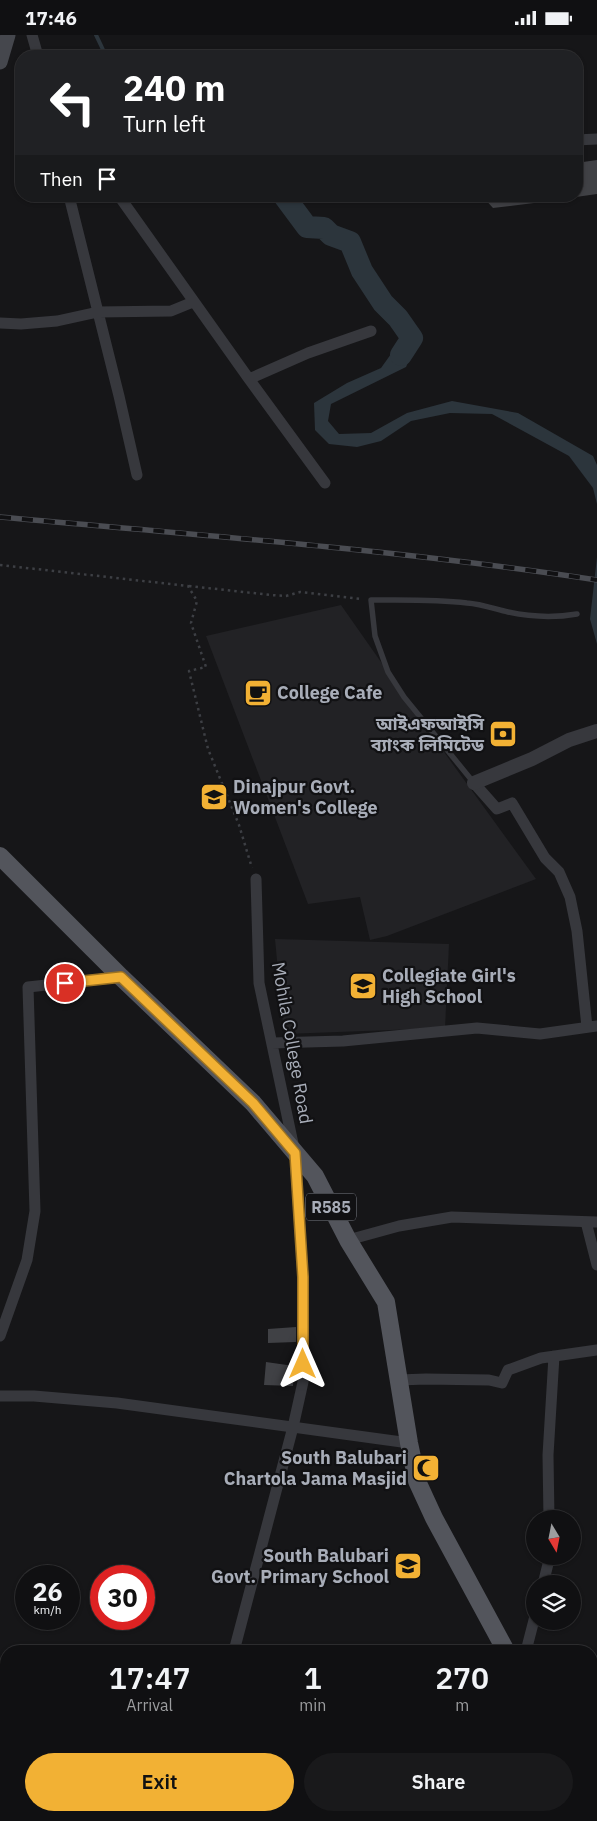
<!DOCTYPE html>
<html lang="en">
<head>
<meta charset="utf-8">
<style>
  :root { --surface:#101012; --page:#19191b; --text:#f1f3f6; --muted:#9c9d9f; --line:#303032; --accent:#f2b134 }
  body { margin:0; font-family:"IBM Plex Sans","Noto Sans Bengali",sans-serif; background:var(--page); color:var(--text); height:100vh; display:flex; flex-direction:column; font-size:19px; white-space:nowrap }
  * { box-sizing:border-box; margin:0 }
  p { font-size:16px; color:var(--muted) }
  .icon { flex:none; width:28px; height:28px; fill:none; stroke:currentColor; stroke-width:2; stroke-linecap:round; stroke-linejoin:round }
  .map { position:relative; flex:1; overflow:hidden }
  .panel { position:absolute; left:0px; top:1610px; width:598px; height:176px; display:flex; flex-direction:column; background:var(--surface); border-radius:20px 20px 0 0; box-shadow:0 1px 4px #0004,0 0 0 1px var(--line) }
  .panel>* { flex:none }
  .hud { position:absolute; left:15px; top:15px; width:568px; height:152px; border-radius:20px; box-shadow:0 1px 4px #0004,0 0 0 1px var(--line); background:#202124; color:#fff; overflow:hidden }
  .needle { width:32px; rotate:170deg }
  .fabs { position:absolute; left:526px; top:1475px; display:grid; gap:10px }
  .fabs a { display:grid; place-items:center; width:55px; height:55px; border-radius:50%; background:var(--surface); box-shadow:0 1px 4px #0004,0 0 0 1px var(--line); font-size:25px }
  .speed { position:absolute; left:15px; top:1530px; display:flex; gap:10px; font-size:25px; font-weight:700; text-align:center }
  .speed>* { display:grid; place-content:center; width:65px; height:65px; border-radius:50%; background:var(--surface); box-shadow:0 1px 4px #0004,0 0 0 1px var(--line); line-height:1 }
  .speed small { font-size:12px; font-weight:400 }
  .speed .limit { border:8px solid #d22; background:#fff; color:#111 }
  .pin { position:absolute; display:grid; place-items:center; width:42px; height:42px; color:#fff; margin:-21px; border:2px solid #fff; border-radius:50%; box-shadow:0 1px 5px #0007 }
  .me { position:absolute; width:55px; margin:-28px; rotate:0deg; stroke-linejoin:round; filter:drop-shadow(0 0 4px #0008) }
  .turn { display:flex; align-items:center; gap:18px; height:105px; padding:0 25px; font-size:22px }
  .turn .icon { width:65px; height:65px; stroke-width:2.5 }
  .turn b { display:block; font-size:35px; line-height:42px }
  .then { display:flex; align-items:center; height:48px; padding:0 25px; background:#0003; gap:10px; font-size:19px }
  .eta { display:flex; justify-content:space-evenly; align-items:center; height:85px; text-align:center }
  .eta b { font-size:30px; font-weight:600; line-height:35px }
  .action { display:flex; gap:10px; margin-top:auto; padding:10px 25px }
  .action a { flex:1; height:58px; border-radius:30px; background:var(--accent); color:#111; font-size:20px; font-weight:600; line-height:58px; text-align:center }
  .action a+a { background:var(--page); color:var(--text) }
  .status { display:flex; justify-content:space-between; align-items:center; height:35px; padding:0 25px; background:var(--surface); direction:ltr }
  .status svg { height:14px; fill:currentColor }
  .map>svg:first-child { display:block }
  .built { fill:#222225 }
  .water { fill:#2c353c }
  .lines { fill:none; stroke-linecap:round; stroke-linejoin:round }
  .stream { stroke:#2c353c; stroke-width:4 }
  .river { stroke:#2c353c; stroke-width:22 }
  .building { fill:#404145 }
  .path { stroke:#3d3f44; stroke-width:2.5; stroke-dasharray:2.5 4; stroke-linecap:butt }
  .service { stroke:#37383d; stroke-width:5.5 }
  .minor { stroke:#37383d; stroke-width:11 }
  .tertiary { stroke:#37383d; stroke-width:14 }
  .secondary { stroke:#45474d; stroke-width:15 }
  .primary { stroke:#53555c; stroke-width:18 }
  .rail-casing { stroke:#4a4c52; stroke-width:5.5 }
  .rail { stroke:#111113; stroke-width:4; stroke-dasharray:11; stroke-linecap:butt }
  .route-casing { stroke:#9d7322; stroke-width:12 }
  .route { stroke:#f2b134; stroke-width:9 }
  .labels { text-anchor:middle; stroke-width:4.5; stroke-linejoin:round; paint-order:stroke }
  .shield { fill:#111113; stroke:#7b7e86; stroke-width:1 }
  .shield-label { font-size:16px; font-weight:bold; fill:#a8adb8 }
  .poi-label { font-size:18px; font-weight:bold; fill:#a8adb8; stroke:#111113; text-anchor:start }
  .street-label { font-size:18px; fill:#a8adb8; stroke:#111113 }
</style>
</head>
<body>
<div class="status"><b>17:46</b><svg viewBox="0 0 49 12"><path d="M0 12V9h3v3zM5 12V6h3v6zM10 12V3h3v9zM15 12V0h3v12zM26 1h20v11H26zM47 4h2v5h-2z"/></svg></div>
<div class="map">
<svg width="597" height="1786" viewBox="0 0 597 1786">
  <rect width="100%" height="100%" fill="#161618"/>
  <path class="built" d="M341 570 449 724 536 844 387 901 370 905 360 862 308 869 206 601Z
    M275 904 449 909 445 993 284 999Z"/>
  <path class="water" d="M417 308 406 332 331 369 328 386 339 399 371 398 407 378 452 366 518 378 593 421 597 430V469L593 453 569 421 492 379 450 378 411 386 381 406 357 412 329 409 315 395 314 368 347 348 381 333 396 312Z
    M597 522V609L590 584Z"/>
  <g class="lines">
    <path class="stream" d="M96 0 106 21"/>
    <path class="river" d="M284 161 307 192 324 193 331 200 350 207 362 236 383 268 398 283 412 303 401 320"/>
  </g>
  <path class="building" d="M597 125V159L576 162V128Z
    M482 161H534V168L493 173Z
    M296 1292V1307L268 1308V1294Z
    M266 1327 294 1331 293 1351 264 1350Z"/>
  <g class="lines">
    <path class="path" d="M0 530 188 551 197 566 191 588 206 632 189 636 208 714 239 790 252 833
      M189 551 271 560 286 561 300 557 362 564"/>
    <path class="service" d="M474 748 404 662 388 637 375 601 371 565C403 565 435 564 467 568 481 569 495 574 508 577 531 582 554 583 577 579"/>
    <path class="minor" d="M32 0 38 21
      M576 105 597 104
      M69 161 119 361 137 440
      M119 161 249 344 308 318 371 296
      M0 288 21 289 57 286 98 277 171 276 193 267
      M249 344 325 448
      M474 748 497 774 512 768 545 823 559 837 570 862 577 896 587 992
      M272 1008 343 1006 477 993 540 999 597 991
      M586 1187 597 1230
      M348 1205 399 1191 452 1182 597 1187
      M0 1301 27 1225 35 1176 28 952 121 942
      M399 1345 426 1344 489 1345 502 1348 508 1335 541 1323 597 1315
      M0 1361H34L117 1368 409 1408
      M549 1484 548 1420 554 1321
      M543 1549 550 1521
      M234 1616 293 1392 303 1347V1242L295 1118 259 948 256 844
      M526 1616 535 1581
      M172 1786 174 1780
      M397 1786 406 1780"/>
    <path class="tertiary" d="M474 748 532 724 569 705 597 696"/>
    <path class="secondary" d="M0 27 8 0"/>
    <path class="primary" d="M0 821 121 942 253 1068 315 1141 348 1205 386 1267 409 1408 417 1446 434 1483 506 1616
      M591 1697 597 1695
      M479 1786 480 1780"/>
    <g class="rail-casing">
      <path id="rail" d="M0 482C199 500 399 515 597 545"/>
    </g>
    <use href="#rail" class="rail"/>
  </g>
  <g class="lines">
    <g class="route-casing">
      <path id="route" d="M65 948 121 942 253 1068 295 1118 303 1242V1329"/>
    </g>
    <use href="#route" class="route"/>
  </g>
  <defs>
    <g id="cafe-square" transform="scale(1.4375)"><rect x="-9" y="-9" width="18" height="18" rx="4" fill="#f2b134" stroke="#111113"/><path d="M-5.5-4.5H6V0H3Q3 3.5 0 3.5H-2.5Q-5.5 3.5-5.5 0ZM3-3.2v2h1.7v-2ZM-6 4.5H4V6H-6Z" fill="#111"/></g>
    <g id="bank-square" transform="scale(1.4375)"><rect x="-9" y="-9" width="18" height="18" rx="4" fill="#f2b134" stroke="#111113"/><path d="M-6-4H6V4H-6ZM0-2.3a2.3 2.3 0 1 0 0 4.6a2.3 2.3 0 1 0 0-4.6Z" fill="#111"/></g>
    <g id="university-square" transform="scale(1.4375)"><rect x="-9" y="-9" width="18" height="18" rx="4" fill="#f2b134" stroke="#111113"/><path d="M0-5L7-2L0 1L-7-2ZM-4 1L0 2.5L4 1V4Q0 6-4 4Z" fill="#111"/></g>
    <g id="mosque-square" transform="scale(1.4375)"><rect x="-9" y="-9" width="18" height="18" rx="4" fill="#f2b134" stroke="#111113"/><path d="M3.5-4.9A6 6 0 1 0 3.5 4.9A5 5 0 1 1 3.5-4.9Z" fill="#111"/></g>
    <g id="school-square" transform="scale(1.4375)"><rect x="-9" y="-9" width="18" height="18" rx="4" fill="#f2b134" stroke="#111113"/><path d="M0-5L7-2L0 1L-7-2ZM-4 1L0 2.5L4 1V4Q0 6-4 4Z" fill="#111"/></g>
  </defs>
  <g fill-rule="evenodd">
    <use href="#cafe-square" x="258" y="658"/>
    <use href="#bank-square" x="503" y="699"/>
    <use href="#university-square" x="214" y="762"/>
    <use href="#university-square" x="363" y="951"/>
    <use href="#mosque-square" x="426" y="1433"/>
    <use href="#school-square" x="408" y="1531"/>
  </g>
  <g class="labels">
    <rect class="shield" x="306" y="1158.5" width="50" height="27" rx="4"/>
    <g class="shield-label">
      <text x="331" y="1178">R585</text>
    </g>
    <g class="poi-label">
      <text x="277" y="664">College Cafe</text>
      <text x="484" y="695" text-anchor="end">আইএফআইসি<tspan x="484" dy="21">ব্যাংক লিমিটেড</tspan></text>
      <text x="233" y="758">Dinajpur Govt.<tspan x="233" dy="21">Women's College</tspan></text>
      <text x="382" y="947">Collegiate Girl's<tspan x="382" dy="21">High School</tspan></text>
      <text x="407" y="1429" text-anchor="end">South Balubari<tspan x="407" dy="21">Chartola Jama Masjid</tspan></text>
      <text x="389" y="1527" text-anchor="end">South Balubari<tspan x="389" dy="21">Govt. Primary School</tspan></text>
    </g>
    <g class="street-label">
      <text transform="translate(292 1008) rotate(80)" y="6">Mohila College Road</text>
    </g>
  </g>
</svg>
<div class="fabs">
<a><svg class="needle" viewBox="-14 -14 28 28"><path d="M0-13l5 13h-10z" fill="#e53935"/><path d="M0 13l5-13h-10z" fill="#9c9d9f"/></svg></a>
<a><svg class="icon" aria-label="layers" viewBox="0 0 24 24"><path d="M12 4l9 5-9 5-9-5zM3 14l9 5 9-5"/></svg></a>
</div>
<div class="speed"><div>26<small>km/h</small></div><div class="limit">30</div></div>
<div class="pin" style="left:65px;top:948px;background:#d93025"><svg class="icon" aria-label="arrive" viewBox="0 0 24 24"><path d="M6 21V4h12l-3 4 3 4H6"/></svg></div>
<svg class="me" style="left:303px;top:1329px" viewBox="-20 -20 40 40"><path d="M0-17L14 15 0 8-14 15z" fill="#f2b134" stroke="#fff" stroke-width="4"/></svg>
<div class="hud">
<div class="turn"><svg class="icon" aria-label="left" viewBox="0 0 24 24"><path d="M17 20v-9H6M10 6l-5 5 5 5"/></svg><div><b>240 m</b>Turn left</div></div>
<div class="then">Then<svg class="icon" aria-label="arrive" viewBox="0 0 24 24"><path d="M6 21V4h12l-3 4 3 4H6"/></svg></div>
</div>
<section class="panel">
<div class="eta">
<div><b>17:47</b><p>Arrival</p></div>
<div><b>1</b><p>min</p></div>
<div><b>270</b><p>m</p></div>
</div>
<div class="action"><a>Exit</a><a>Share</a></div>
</section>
</div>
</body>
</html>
